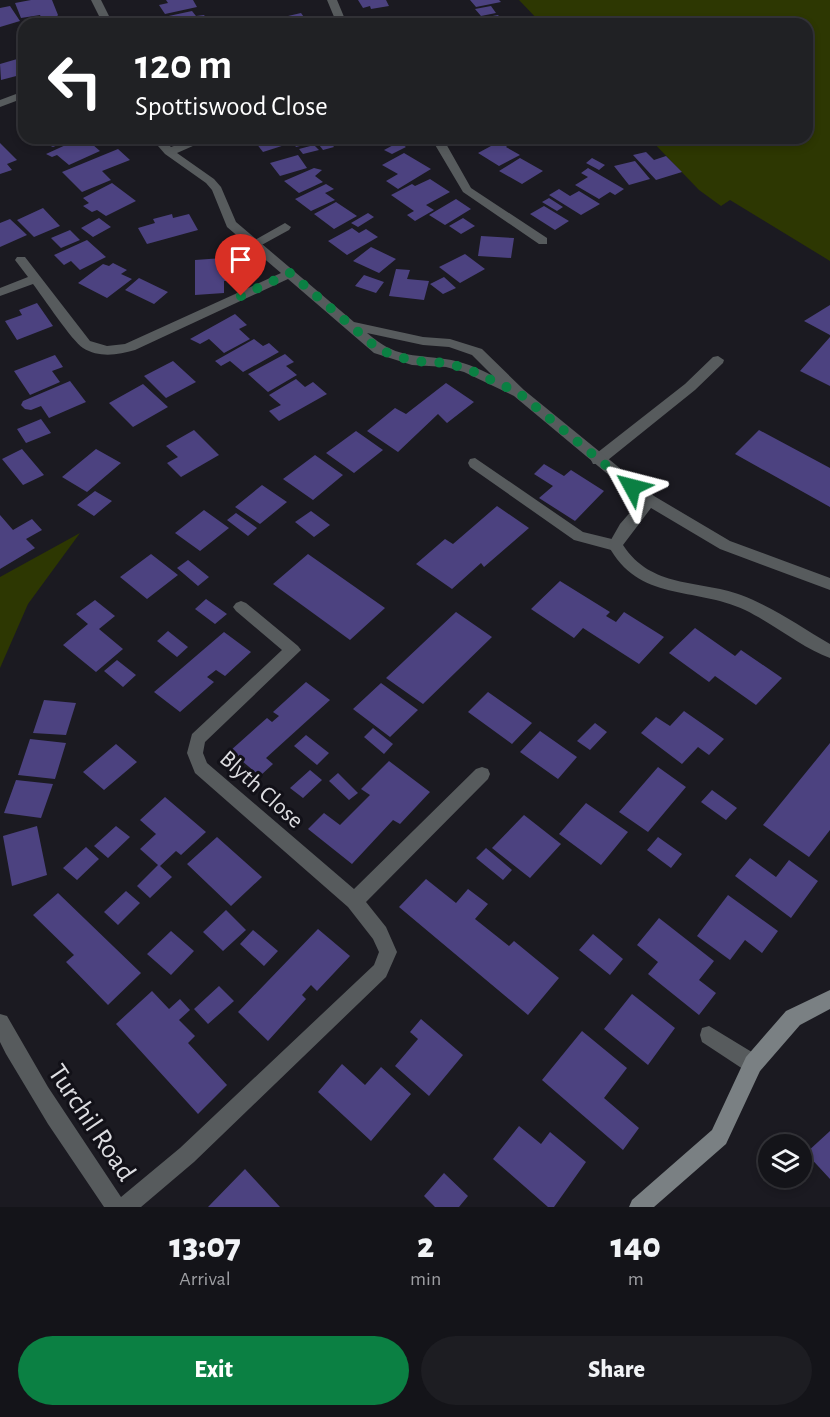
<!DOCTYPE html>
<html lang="en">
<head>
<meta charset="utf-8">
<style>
  :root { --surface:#141419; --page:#1d1d22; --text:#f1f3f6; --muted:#9d9ea2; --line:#333338; --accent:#0b8043 }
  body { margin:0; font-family:"Alegreya Sans",sans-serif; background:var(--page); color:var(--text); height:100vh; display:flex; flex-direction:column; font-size:22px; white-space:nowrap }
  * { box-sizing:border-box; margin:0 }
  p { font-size:20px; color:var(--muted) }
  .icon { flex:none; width:33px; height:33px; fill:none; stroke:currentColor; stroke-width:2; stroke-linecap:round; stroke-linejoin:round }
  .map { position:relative; height:1207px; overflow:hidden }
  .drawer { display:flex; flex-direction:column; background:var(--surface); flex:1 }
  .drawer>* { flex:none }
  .hud { position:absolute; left:18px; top:18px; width:795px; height:126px; border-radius:18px; box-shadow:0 3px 9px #0003,0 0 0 2px var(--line); background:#202124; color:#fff; overflow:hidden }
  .tools { position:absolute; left:758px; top:1134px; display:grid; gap:12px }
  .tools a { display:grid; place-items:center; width:54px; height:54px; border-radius:50%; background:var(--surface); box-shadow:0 3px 9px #0003,0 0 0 2px var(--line); font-size:30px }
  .pin { position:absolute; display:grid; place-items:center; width:51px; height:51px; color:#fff; margin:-62px -26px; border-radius:50% 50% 50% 0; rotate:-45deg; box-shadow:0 0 6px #0007 }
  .pin .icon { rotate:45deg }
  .me { position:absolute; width:66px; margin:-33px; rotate:308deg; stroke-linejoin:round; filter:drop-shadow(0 0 4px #0008) }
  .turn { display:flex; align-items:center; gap:21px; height:126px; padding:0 18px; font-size:27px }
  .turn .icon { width:78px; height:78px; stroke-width:2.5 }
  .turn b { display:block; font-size:42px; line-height:51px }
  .eta { display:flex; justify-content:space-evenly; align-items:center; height:102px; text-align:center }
  .eta b { font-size:36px; font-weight:800; line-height:42px }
  .action { display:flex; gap:12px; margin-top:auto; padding:12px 18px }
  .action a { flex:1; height:69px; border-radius:36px; background:var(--accent); color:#fff; font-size:24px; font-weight:800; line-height:69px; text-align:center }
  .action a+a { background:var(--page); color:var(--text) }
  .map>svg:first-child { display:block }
  .green { fill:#2d3702 }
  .building { fill:#4c4280 }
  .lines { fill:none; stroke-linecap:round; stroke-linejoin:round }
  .lane { fill:#575b5d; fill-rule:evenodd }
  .street { fill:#575b5d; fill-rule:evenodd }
  .secondary { fill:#7a8083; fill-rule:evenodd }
  .route { stroke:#0b8043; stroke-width:10; stroke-dasharray:0 18 }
  .labels { text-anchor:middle; stroke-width:6; stroke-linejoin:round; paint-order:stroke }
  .street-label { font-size:24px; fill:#dddde1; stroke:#121118 }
  .near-street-label { font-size:28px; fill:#dddde1; stroke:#121118 }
</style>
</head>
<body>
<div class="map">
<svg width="830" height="1207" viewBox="0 0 830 1207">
  <rect width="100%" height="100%" fill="#1b1a21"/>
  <path class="green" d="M519 0H830V261L730 200 721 206 699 190 649 138H807V24H542Z
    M80 533 28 604 0 668V577Z"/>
  <path class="building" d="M31 0H52L58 15 55 19 47 20 42 19 40 15 21 18 15 3Z
    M166 0H193L197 7 165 14 159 5 168 3Z
    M358 0H386L389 6 371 9 370 6 363 8Z
    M470 0H499L501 2 476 7Z
    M10 6 20 21 0 27V8Z
    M491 6 496 13 481 16 475 9Z
    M192 11 196 16 204 15 209 22 168 24 164 17Z
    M301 13 309 24H279L275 19Z
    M498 15 505 24H467L465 21Z
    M24 57V74L1 80 0 64Z
    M48 138H75L53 147 44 143V140Z
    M81 138H85L100 151 69 165 57 155 52 157 46 154Z
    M252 138H283L288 144 263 152Z
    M308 138 312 143 296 147 292 141Z
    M327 138 334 147 323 150 316 141Z
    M504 139 511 142 506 147 520 155 499 166 478 153Z
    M399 142 406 147 392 154 384 150Z
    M0 143 17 160 7 164 12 170 0 174Z
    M314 145 319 150 303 154 299 149Z
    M118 149 130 160 102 171 111 180 82 192 62 172Z
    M646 152 654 160 666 156 682 172 656 180 633 155Z
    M404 153 431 169 398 189 386 181 398 174 382 165Z
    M298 155 307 168 280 176 270 163Z
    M520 158 543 171 522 184 499 171Z
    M592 158 605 165 599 170 586 163Z
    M635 161 650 179 629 185 614 166Z
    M314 168 322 170 315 176 323 182 299 193 284 181Z
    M588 168 624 189 615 195 610 192 599 199 575 185 588 177 581 173Z
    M430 179 450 192 426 205 434 210 415 221 407 215 414 211 391 195 412 184 415 186Z
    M112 183 136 201 106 216 97 210 92 212 83 206 89 203 83 198Z
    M326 184 334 189 325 193 335 200 311 211 295 199Z
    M559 189 570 196 579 191 600 204 581 215 549 195Z
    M549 198 563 207 557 211 542 202Z
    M456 199 471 209 445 225 429 215Z
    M336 202 357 216 334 229 314 214Z
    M544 206 569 221 555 230 530 214Z
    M43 208 60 226 34 237 17 220Z
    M368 213 374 217 358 227 351 223Z
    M172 214 173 218 189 214 198 230 147 244 138 228 155 223 153 219Z
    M99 218 111 227 93 237 81 228Z
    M463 218 475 226 461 234 449 226Z
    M10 219 27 235 0 247V223Z
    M352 228 359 233 366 229 378 237 347 255 328 241Z
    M70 230 80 240 61 248 51 238Z
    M481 236 514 238 511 258 478 256Z
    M87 240 106 257 80 270 71 261 64 265 54 255Z
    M371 247 396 259 379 273 353 261Z
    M465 254 485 269 460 283 439 267Z
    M223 258V271L228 270 229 281H224V293L195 295V260Z
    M113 263 127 270 121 274 132 279 107 298 78 283 103 264 109 266Z
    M396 269 410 270 407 279 429 281 424 300 389 296Z
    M364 275 384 282 376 293 355 286Z
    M444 277 456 288 443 294 430 284Z
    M139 278 168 292 154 304 125 290Z
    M37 303 53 326 17 340 5 321 22 315 19 310Z
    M830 305V335L804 321Z
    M235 314 247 325 239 329 250 339 224 353 209 339 200 344 190 339Z
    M830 337V386L800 371Z
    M254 339 263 346 269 343 279 352 243 372 230 361 221 366 215 361Z
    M285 354 294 362 286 366 297 375 268 392 248 374Z
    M55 355 63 367 52 371 60 382 30 395 14 371Z
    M173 361 196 382 166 398 144 376Z
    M296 379 305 387 313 382 327 394 279 421 269 411 281 405 269 395Z
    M70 381 86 402 49 418 41 406 31 410 25 409 21 405 23 401Z
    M446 383 474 402 447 423 438 414 398 452 367 431 395 408 406 414Z
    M143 384 168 407 133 427 109 403Z
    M41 419 51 433 26 443 17 429Z
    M194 430 219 455 181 477 167 463 178 457 166 446Z
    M759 430 830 468V507L735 454Z
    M356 431 383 450 354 473 326 453Z
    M22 449 44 475 23 485 2 459Z
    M96 449 121 463 87 492 62 477Z
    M315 455 343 475 313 500 283 479Z
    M544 464 564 476 571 470 604 491 575 521 539 498 553 486 534 474Z
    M262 485 287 502 260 524 235 507Z
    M95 491 112 501 94 516 77 505Z
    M497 506 529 528 484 567 481 563 452 589 416 564 445 539 453 544Z
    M204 510 229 528 200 551 175 533Z
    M311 511 330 525 314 537 295 522Z
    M236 513 257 528 248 536 227 520Z
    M0 515 13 530 32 519 42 530 26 539 35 548 0 569Z
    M151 554 178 575 147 599 120 577Z
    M308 554 385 608 350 640 273 584Z
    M188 560 209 577 198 586 177 568Z
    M560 581 610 612 606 616 616 622 624 612 664 637 639 664 583 628 574 638 531 609Z
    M206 599 227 614 215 624 195 609Z
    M95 600 115 616 99 629 123 649 96 672 63 645 88 624 76 614Z
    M456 612 492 637 423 704 386 678Z
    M695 628 735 656 741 650 782 678 756 705 715 676 709 682 669 653Z
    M168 631 188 647 177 657 157 641Z
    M224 632 251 652 225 676 216 670 207 677 214 682 180 712 154 692Z
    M117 660 136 675 123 687 104 671Z
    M306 682 330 700 266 758 273 764 260 776 230 751 267 718 272 722 279 716 273 712Z
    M381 683 418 710 390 737 353 709Z
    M488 692 532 723 512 744 468 712Z
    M44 700 76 703 66 735 33 733Z
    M684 711 724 739 709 755 698 747 682 764 641 733 656 717 670 726Z
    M595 723 607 732 590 750 577 741Z
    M373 728 393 744 384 754 364 737Z
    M540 731 577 757 558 779 520 752Z
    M306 735 329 753 317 765 294 746Z
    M30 739 66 743 55 779 18 775Z
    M830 743V830L809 857 763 825Z
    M116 744 137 762 104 790 83 772Z
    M389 761 430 792 400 824 393 820 352 864 308 829 324 813 340 825 370 795 361 789Z
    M658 767 686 787 648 832 619 812Z
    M310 770 322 780 303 798 290 788Z
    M338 773 358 793 349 800 329 781Z
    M16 780 53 784 41 818 4 813Z
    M712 790 737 808 726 820 701 802Z
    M165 797 206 832 181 855 176 851 160 866 172 877 150 898 137 886 158 865 140 849 156 834 140 820Z
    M586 803 628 832 601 865 559 834Z
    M524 815 561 844 530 878 492 848Z
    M37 826 47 875 12 886 3 836Z
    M116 826 130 837 108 858 94 846Z
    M217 837 262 877 231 906 187 864Z
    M658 837 682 854 671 868 647 850Z
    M86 847 99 859 77 880 63 868Z
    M486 848 512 870 503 880 476 858Z
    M750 858 776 877 789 860 818 881 791 918 735 876Z
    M426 879 456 903 468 889 488 904 475 919 509 946 514 941 559 978 528 1015 399 907Z
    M126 891 140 903 118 925 104 912Z
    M58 893 141 973 108 1005 66 962 74 955 33 915Z
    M728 895 778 931 762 953 745 940 730 960 697 936Z
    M226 910 246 930 223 951 203 932Z
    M659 918 714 961 699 980 716 993 699 1015 648 974 658 962 637 945Z
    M318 929 350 956 317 991 311 985 302 995 306 999 268 1041 238 1012Z
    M253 930 278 951 264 966 240 944Z
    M171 931 194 951 171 975 147 954Z
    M593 934 623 959 610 975 579 950Z
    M219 986 234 1001 208 1024 194 1009Z
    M152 991 169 1009 180 999 190 1010 179 1020 195 1036 188 1043 227 1085 198 1114 116 1024Z
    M632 994 675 1028 648 1065 604 1029Z
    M421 1019 463 1055 429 1096 395 1066 418 1039 410 1032Z
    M582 1031 627 1068 604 1098 639 1128 623 1150 542 1080Z
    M342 1064 365 1085 381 1067 411 1094 371 1141 318 1092Z
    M519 1126 541 1144 550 1132 586 1162 554 1207H548L493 1159Z
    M830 1131V1179L806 1153Z
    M245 1169 280 1207H208Z
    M444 1173 468 1196 459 1207H435L424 1196Z"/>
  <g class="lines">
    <path class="lane" d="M285 223 291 227 289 230 258 247H250L248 244Z
      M718 356 724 360 723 363 695 390 603 464H593L591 460 593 456 685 384 713 357Z
      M475 458 583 532 620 541 622 545 620 549 615 551 574 540 470 467 468 463 470 459Z
      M709 1026 760 1057 763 1064 760 1071 753 1074 746 1071 702 1042 700 1035 702 1028Z"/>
    <path class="street" d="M91 0H101L113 24H103Z
      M327 0H337L347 24H337Z
      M24 91V98L0 107V100Z
      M151 138H162L171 147 196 138H211L177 153 214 179 221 187 236 222 354 322 423 337 450 339 482 349 524 390 654 496 730 541 830 578V590L720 549 651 508 623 545C652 589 697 579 741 595 773 607 801 627 830 644V658C804 649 772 623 745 610 694 586 639 603 608 545L620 524 640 501 514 396 464 372 446 367 412 365 374 353 288 279 135 350C118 355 99 358 83 348 72 341 43 297 33 284L0 296V288L28 277 15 260 17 257H25L90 341 107 346 125 344 281 273 227 227 212 190 206 183 165 154ZM367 333 423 345 449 347 472 355 493 376C478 368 462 361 445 359 411 354 396 358 367 333Z
      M431 138H442L445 142 471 188 547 238V244H539L463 192Z
      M241 601 246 603 298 646 301 650 205 742 203 753 207 763 354 889 476 769 482 767 488 769 490 774 488 779 366 902 386 927 397 952 386 977 194 1162 141 1207H104L48 1124 6 1054 0 1042V1014L7 1016 48 1087 121 1197 180 1148 374 965 379 952 373 939 348 907 195 773 187 753 192 734 282 650 236 611 233 607 236 603Z"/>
    <path class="secondary" d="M830 990V1009L800 1025 760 1071 726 1144 654 1207H629L632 1200 712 1130 746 1057 786 1011Z"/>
  </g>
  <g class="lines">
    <path class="route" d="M241 296 290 273 379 350 412 361 446 363 468 369 519 393 632 487"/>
  </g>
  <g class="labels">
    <g class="street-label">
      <text transform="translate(262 789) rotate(42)" y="8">Blyth Close</text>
    </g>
    <g class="near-street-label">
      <text transform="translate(93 1122) rotate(56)" y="10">Turchil Road</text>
    </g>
  </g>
</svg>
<div class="tools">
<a><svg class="icon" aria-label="layers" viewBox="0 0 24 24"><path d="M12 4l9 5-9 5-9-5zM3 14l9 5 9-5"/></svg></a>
</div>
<div class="pin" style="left:241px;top:296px;background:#d93025"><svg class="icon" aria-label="arrive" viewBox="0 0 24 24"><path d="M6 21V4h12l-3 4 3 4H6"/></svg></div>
<svg class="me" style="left:632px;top:487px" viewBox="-20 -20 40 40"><path d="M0-17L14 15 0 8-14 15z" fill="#0b8043" stroke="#fff" stroke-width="4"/></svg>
<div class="hud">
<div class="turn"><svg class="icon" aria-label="left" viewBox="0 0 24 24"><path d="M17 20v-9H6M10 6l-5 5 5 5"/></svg><div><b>120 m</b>Spottiswood Close</div></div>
</div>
</div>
<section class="drawer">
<div class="eta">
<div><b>13:07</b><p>Arrival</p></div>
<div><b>2</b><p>min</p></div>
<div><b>140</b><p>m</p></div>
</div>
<div class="action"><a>Exit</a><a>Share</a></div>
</section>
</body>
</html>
